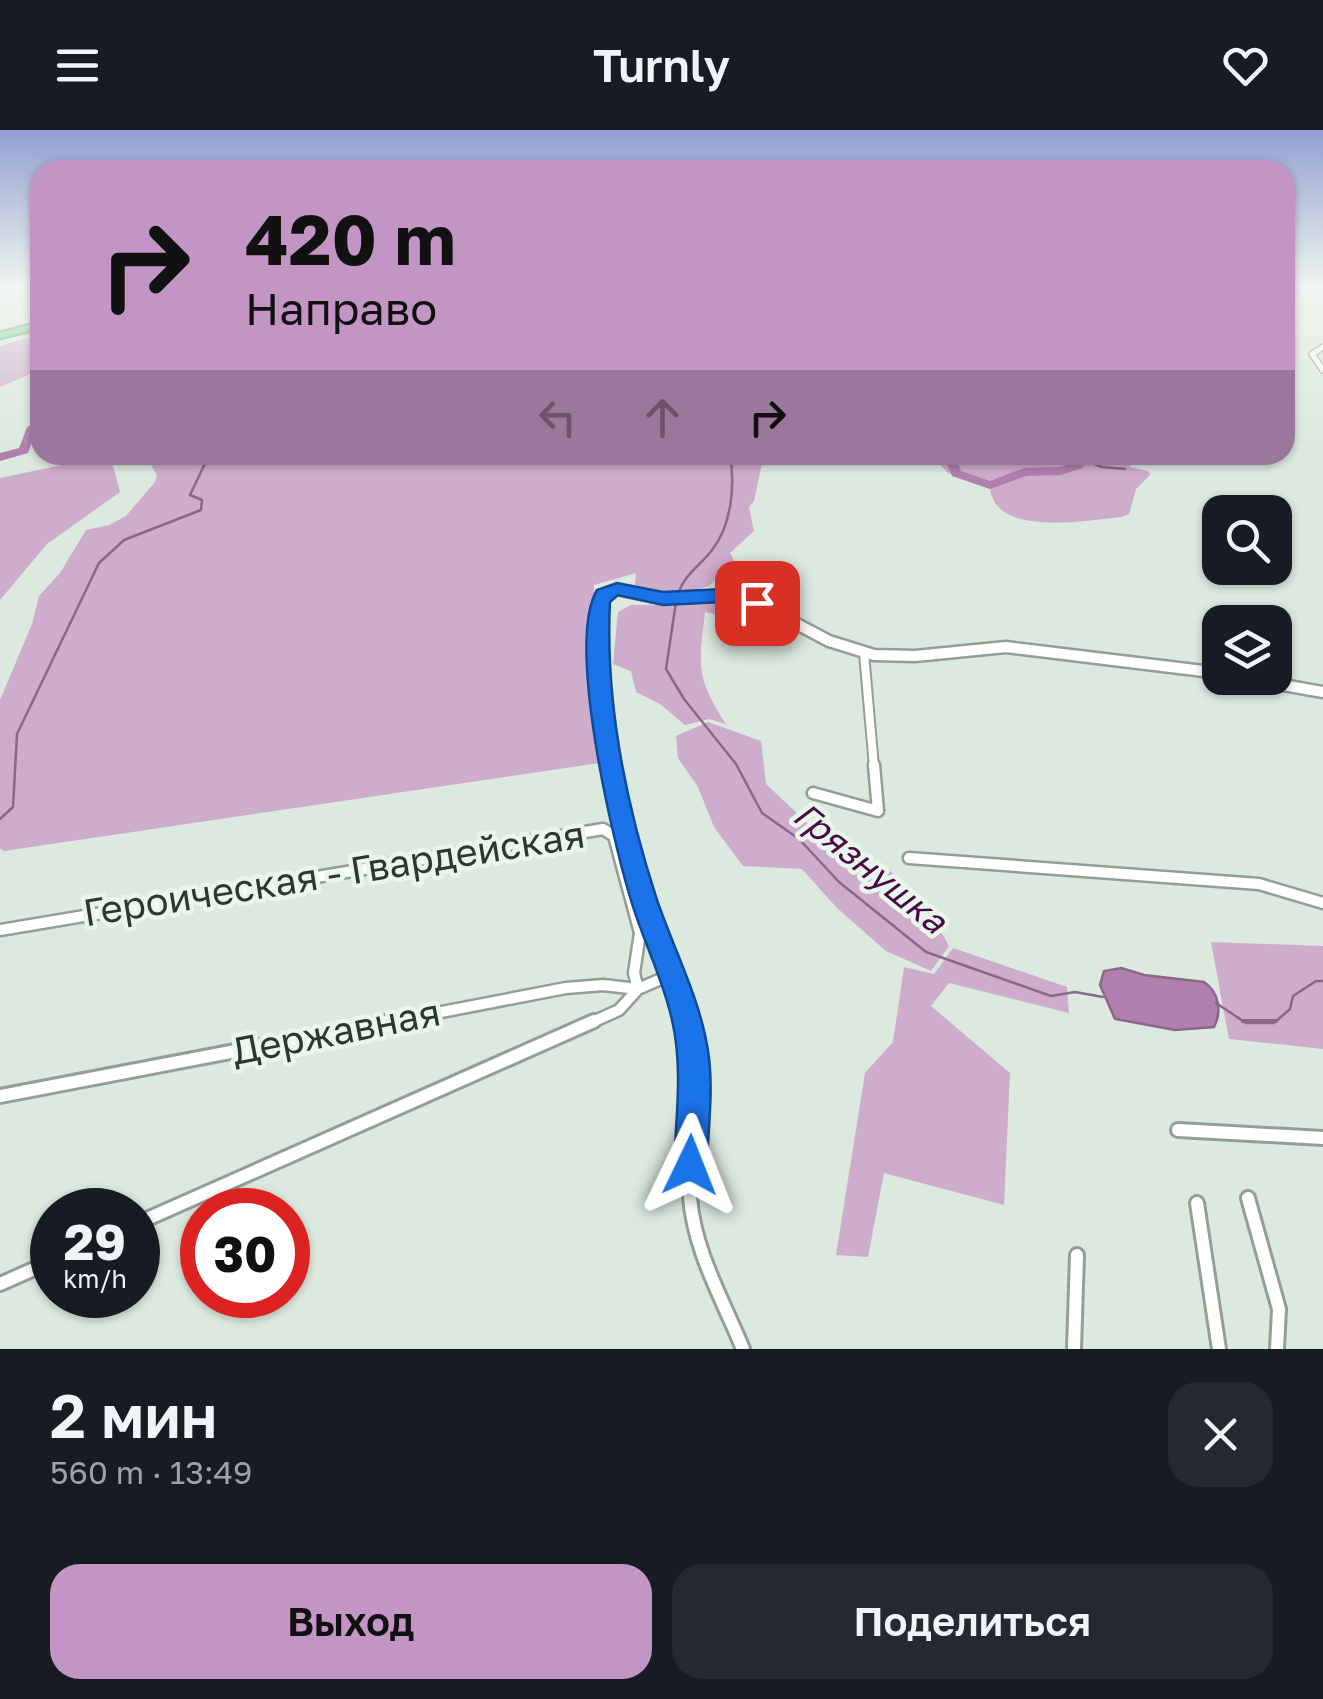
<!DOCTYPE html>
<html lang="ru">
<head>
<meta charset="utf-8">
<style>
  :root { --surface:#171b24; --page:#242831; --text:#f1f3f6; --muted:#9ea1a6; --accent:#c395c4 }
  body { margin:0; font-family:"Golos Text",sans-serif; background:var(--page); color:var(--text); height:100vh; display:flex; flex-direction:column; font-size:38px; white-space:nowrap }
  * { box-sizing:border-box; margin:0 }
  p { font-size:32px; color:var(--muted) }
  .icon { flex:none; width:55px; height:55px; fill:none; stroke:currentColor; stroke-width:2; stroke-linecap:round; stroke-linejoin:round }
  .map { position:relative; height:1219px; overflow:hidden }
  .side { display:flex; flex-direction:column; background:var(--surface); flex:1 }
  .side>* { flex:none }
  .guide { position:absolute; left:30px; top:30px; width:1265px; height:305px; border-radius:30px; box-shadow:0 2px 8px #0004; background:#c395c4; color:#111; overflow:hidden }
  .tools { position:absolute; left:1202px; top:365px; display:grid; gap:20px }
  .tools a { display:grid; place-items:center; width:90px; height:90px; border-radius:20px; background:var(--surface); box-shadow:0 2px 8px #0004; font-size:50px }
  .speed { position:absolute; left:30px; top:1058px; display:flex; gap:20px; font-size:50px; font-weight:700; text-align:center }
  .speed>* { display:grid; place-content:center; width:130px; height:130px; border-radius:50%; background:var(--surface); box-shadow:0 2px 8px #0004; line-height:1 }
  .speed small { font-size:25px; font-weight:400 }
  .speed .limit { border:15px solid #d22; background:#fff; color:#111 }
  .pin { position:absolute; display:grid; place-items:center; width:85px; height:85px; color:#fff; margin:-42px; border-radius:20px; box-shadow:0 5px 15px #0006 }
  .me { position:absolute; width:110px; margin:-55px; rotate:2deg; stroke-linejoin:round; filter:drop-shadow(0 0 8px #0008) }
  .turn { display:flex; align-items:center; gap:35px; height:210px; padding:0 50px; font-size:45px }
  .turn .icon { width:130px; height:130px; stroke-width:2.5 }
  .turn b { display:block; font-size:70px; line-height:85px }
  .lanes { display:flex; align-items:center; height:95px; padding:0 50px; background:#0003; justify-content:center; gap:50px; direction:ltr }
  .lanes .off { opacity:.35 }
  .round { display:grid; place-items:center; flex:none; width:105px; height:105px; border-radius:30px; background:var(--page) }
  .headline { display:flex; align-items:center; justify-content:space-between; height:170px; padding:0 50px }
  h1 { font-size:60px; font-weight:600; line-height:75px }
  .button { display:flex; gap:20px; margin-top:auto; padding:20px 50px }
  .button a { flex:1; height:115px; border-radius:30px; background:var(--accent); color:#111; font-size:40px; font-weight:600; line-height:115px; text-align:center }
  .button a+a { background:var(--page); color:var(--text) }
  header { display:flex; justify-content:space-between; align-items:center; height:130px; padding:0 50px; background:var(--surface); font-size:45px; font-weight:600 }
  .map>svg:first-child { display:block }
  .green { fill:#ceaccb }
  .water { fill:#b17fae; stroke:#8a6988; stroke-width:2.5 }
  .lines { fill:none; stroke-linecap:round; stroke-linejoin:round }
  .stream-far1 { stroke:#8a6988; stroke-width:2.5 }
  .stream { stroke:#8a6988; stroke-width:4 }
  .river { fill:#b17fae; fill-rule:evenodd }
  .street-far3-casing { stroke:#939f95; stroke-width:8 }
  .street-far2-casing { stroke:#939f95; stroke-width:12 }
  .street-far1-casing { stroke:#939f95; stroke-width:15 }
  .street-casing { stroke:#939f95; stroke-width:18 }
  .secondary-casing { stroke:#939f95; stroke-width:15 }
  .highway-casing { stroke:#509e64; stroke-width:5 }
  .street-far3 { stroke:#fff; stroke-width:5 }
  .street-far2 { stroke:#fff; stroke-width:8 }
  .street-far1 { stroke:#fff; stroke-width:10 }
  .street { stroke:#fff; stroke-width:12 }
  .secondary { stroke:#fff; stroke-width:10 }
  .highway { fill:#61d780; fill-rule:evenodd }
  .route { fill:#1a73e8; stroke:#114b97; stroke-width:2.5 }
  .labels { text-anchor:middle; stroke-width:9; stroke-linejoin:round; paint-order:stroke }
  .water-label { font-size:35px; font-style:italic; fill:#480947; stroke:#e9f7eb }
  .near-street-label { font-size:38px; fill:#303531; stroke:#e9f7eb }
</style>
</head>
<body>
<header><svg class="icon" aria-label="menu" viewBox="0 0 24 24"><path d="M4 6h16M4 12h16M4 18h16"/></svg>Turnly<svg class="icon" aria-label="heart" viewBox="0 0 24 24"><path d="M12 20l-8-8c-3-5 5-10 8-4 3-6 11-1 8 4z"/></svg></header>
<div class="map">
<svg width="1323" height="1219" viewBox="0 0 1323 1219">
  <rect width="100%" height="100%" fill="#dce9de"/>
  <path class="green" d="M40 204V234L28 245 0 257V216Z
    M110 325 120 362 47 414 0 470V348Z
    M145 325H762L763 328 754 371 749 377 754 401 730 423 734 431 709 456 692 461 665 462 635 455 636 443 594 455 591 536 606 632 4 721 0 718V570L32 494 39 466 60 443 86 400 109 395 126 386 155 352 157 345Z
    M930 325H1132L1130 337 1148 341 1150 345 1136 359 1129 384 1122 387C1089 390 991 409 990 355L948 343Z
    M734 474 781 494 774 497 705 482C699 536 695 546 726 594L709 589 685 595 660 574 636 562 631 541 613 534 618 482 631 475Z
    M708 592 761 611 766 654 835 719 890 741 924 771 949 816 931 841 886 821 837 778 802 739 743 736 714 697 698 657 678 628 676 606Z
    M1211 812 1323 816V919L1229 909Z
    M953 818 1067 857 1069 883 949 853 931 876 1010 943 1004 1075 884 1043 868 1127 836 1125 865 943 893 912 904 837 934 844Z"/>
  <path class="water" d="M1121 838 1144 845 1204 852C1219 862 1222 882 1214 897L1175 900 1115 889 1100 855 1104 841Z"/>
  <g class="lines">
    <path class="stream-far1" d="M1080 328 1102 337 1125 339
      M678 465C684 444 700 436 712 420 732 395 735 355 730 325
      M676 472 666 539 684 569 736 634 762 683 799 709 839 752 926 822 1051 866 1075 862 1103 867
      M0 689 13 677 17 604 99 433 124 410 201 380 202 370 190 365 209 325
      M1216 873 1246 893H1274L1290 879 1293 866 1316 851H1323"/>
    <path class="stream" d="M1243 891H1276"/>
    <path class="river" d="M40 291V299L36 301 28 323 0 331V323L19 318 27 297Z
      M943 325H955L961 341 990 351 1024 338 1060 337 1073 333 1074 325H1086L1083 338 1061 345 1026 346 990 359 952 346Z"/>
    <g class="street-far3-casing">
      <path id="street-far3" d="M1323 217 1312 224 1323 240"/>
    </g>
    <g class="street-far2-casing">
      <path id="street-far2" d="M864 523 874 637
        M612 637 601 555 600 472 614 460 654 468 686 467"/>
    </g>
    <g class="street-far1-casing">
      <path id="street-far1" d="M611 635 641 761 688 894
        M813 663 878 681 874 635
        M909 728 1259 754 1323 773
        M0 800 603 699 614 706 640 803 634 843 638 859 619 880 588 894
        M379 894 566 858 603 855 638 859 670 845"/>
    </g>
    <g class="street-casing">
      <path id="street" d="M687 891C699 950 686 1008 690 1067 694 1121 723 1170 743 1219
        M0 966 392 891
        M1178 1000 1323 1008
        M1248 1068 1279 1179 1277 1219
        M1197 1073 1219 1219
        M138 1093 594 891
        M0 1154 52 1131
        M1074 1219 1077 1125"/>
    </g>
    <g class="secondary-casing">
      <path id="secondary" d="M686 467 724 466 757 473 829 511 874 525 915 526 1006 517 1220 543
        M1244 548 1323 562"/>
    </g>
    <g class="highway-casing">
      <path id="highway" d="M37 193H40V198L0 208V203Z"/>
    </g>
    <use href="#street-far3" class="street-far3"/>
    <use href="#street-far2" class="street-far2"/>
    <use href="#street-far1" class="street-far1"/>
    <use href="#street" class="street"/>
    <use href="#secondary" class="secondary"/>
    <use href="#highway" class="highway"/>
  </g>
  <linearGradient id="sky" x2="0" y2="1"><stop stop-color="#929fd1"/><stop offset="0.48" stop-color="#eff5f0"/><stop offset="1" stop-color="#eff5f0" stop-opacity="0"/></linearGradient>
  <rect width="1323" height="324" fill="url(#sky)"/>
  <path class="route" d="M617 453 663 462 724 459 764 468 766 473 757 479 724 472 663 475 618 465 610 472C605 571 626 675 657 770 674 820 700 868 708 921 714 957 708 999 707 1035L702 1047 690 1052 679 1047 674 1035C676 987 683 937 672 890 663 848 642 809 630 767 612 707 566 512 597 460Z"/>
  <g class="labels">
    <g class="water-label">
      <text transform="translate(870 738) rotate(39)" y="12">Грязнушка</text>
    </g>
    <g class="near-street-label">
      <text transform="translate(334 744) rotate(-9)" y="13">Героическая - Гвардейская</text>
      <text transform="translate(336 902) rotate(-11)" y="13">Державная</text>
    </g>
  </g>
</svg>
<div class="tools">
<a><svg class="icon" aria-label="search" viewBox="0 0 24 24"><circle cx="10" cy="10" r="6"/><path d="M15 15l6 6"/></svg></a>
<a><svg class="icon" aria-label="layers" viewBox="0 0 24 24"><path d="M12 4l9 5-9 5-9-5zM3 14l9 5 9-5"/></svg></a>
</div>
<div class="speed"><div>29<small>km/h</small></div><div class="limit">30</div></div>
<div class="pin" style="left:757px;top:473px;background:#d93025"><svg class="icon" aria-label="arrive" viewBox="0 0 24 24"><path d="M6 21V4h12l-3 4 3 4H6"/></svg></div>
<svg class="me" style="left:690px;top:1035px" viewBox="-20 -20 40 40"><path d="M0-17L14 15 0 8-14 15z" fill="#1a73e8" stroke="#fff" stroke-width="4"/></svg>
<div class="guide">
<div class="turn"><svg class="icon" aria-label="right" viewBox="0 0 24 24"><path d="M7 20v-9h11M14 6l5 5-5 5"/></svg><div><b>420 m</b>Направо</div></div>
<div class="lanes"><svg class="icon off" aria-label="left" viewBox="0 0 24 24"><path d="M17 20v-9H6M10 6l-5 5 5 5"/></svg><svg class="icon off" aria-label="ahead" viewBox="0 0 24 24"><path d="M12 20V5M6 11l6-6 6 6"/></svg><svg class="icon" aria-label="right" viewBox="0 0 24 24"><path d="M7 20v-9h11M14 6l5 5-5 5"/></svg></div>
</div>
</div>
<section class="side">
<div class="headline"><div><h1>2 мин</h1><p>560 m · 13:49</p></div><a class="round"><svg class="icon" aria-label="close" viewBox="0 0 24 24"><path d="M6 6l12 12M18 6L6 18"/></svg></a></div>
<div class="button"><a>Выход</a><a>Поделиться</a></div>
</section>
</body>
</html>
